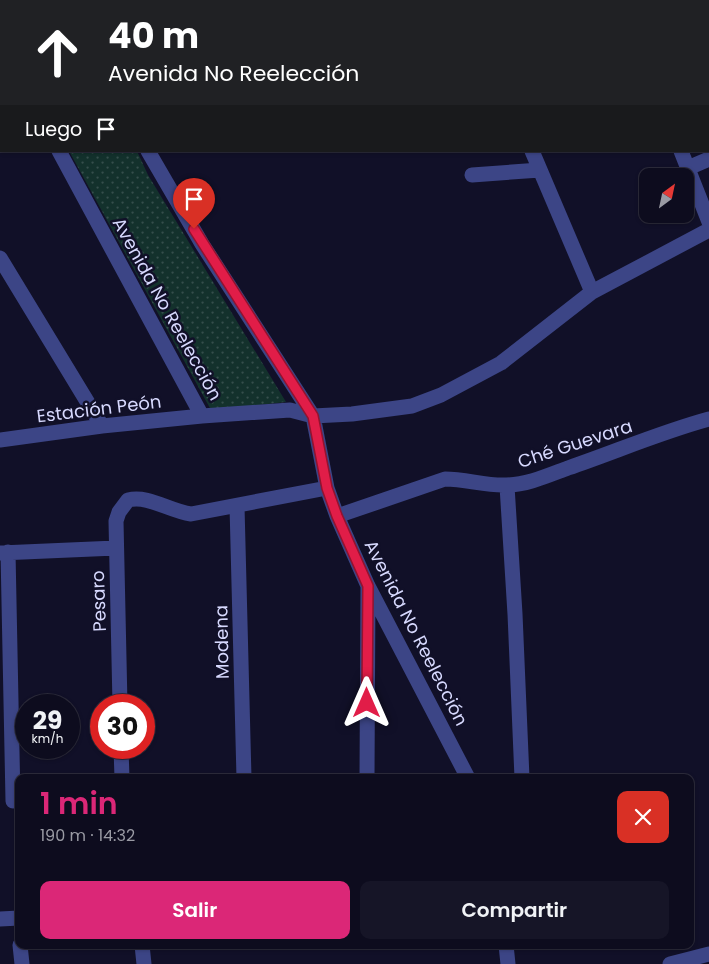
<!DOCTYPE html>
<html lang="es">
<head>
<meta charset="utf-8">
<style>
  :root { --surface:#0d0c1e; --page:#161527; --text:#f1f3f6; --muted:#9a9ba4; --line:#2d2c3c; --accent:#db2777 }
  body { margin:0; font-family:Poppins,sans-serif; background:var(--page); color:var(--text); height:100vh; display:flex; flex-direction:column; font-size:19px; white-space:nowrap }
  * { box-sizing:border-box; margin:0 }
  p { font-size:16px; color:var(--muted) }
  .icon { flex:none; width:28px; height:28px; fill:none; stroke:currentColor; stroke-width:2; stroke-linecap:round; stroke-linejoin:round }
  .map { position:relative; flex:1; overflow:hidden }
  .side { position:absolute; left:15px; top:774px; width:679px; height:175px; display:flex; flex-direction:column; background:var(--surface); border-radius:10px; box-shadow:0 1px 4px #0004,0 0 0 1px var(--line) }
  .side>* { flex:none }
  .hud { position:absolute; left:0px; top:0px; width:710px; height:152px; box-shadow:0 1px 4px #0004,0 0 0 1px var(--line); background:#202124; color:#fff; overflow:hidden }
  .needle { width:32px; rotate:33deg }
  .buttons { position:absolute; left:639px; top:168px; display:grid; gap:10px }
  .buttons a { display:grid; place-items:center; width:55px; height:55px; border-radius:10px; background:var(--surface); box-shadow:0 1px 4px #0004,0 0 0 1px var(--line); font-size:25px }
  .speed { position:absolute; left:15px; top:694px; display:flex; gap:10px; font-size:25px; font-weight:700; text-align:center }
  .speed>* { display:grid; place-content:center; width:65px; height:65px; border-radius:50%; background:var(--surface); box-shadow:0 1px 4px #0004,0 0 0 1px var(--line); line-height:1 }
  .speed small { font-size:12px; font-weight:400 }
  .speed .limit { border:8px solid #d22; background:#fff; color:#111 }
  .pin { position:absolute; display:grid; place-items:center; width:42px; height:42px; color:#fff; margin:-51px -21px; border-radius:50% 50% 50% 0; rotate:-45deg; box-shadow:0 0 5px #0007 }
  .pin .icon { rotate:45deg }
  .me { position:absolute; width:55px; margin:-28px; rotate:0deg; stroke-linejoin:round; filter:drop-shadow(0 0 4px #0008) }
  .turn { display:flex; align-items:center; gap:18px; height:105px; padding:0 25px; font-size:22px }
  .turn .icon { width:65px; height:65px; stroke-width:2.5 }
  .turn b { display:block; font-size:35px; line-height:42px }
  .then { display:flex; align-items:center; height:48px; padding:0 25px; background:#0003; gap:10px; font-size:19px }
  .round { display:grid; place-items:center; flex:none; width:52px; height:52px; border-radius:10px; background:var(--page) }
  .headline { display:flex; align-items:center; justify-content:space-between; height:85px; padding:0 25px }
  h1 { font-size:30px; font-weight:600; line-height:38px; color:var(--accent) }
  .primary-button { display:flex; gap:10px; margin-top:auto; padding:10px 25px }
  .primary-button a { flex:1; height:58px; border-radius:10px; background:var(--accent); color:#fff; font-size:20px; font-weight:600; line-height:58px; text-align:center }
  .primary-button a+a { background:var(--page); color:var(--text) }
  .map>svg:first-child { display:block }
  .grass { fill:url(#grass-dots) }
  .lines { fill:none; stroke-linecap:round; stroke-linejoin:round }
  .minor { stroke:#3c4586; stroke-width:15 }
  .route-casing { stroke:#92132f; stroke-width:12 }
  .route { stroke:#e11d48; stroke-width:9 }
  .labels { text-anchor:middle; stroke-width:5; stroke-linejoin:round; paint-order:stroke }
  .street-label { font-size:18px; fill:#d7d9fe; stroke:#111028 }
</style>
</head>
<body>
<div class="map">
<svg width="709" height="964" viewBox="0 0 709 964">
  <defs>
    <pattern id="grass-dots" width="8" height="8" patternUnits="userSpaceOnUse" patternTransform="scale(1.25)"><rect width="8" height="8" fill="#13312c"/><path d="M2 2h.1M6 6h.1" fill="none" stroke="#354e4c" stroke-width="1.8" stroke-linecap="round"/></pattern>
  </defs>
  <rect width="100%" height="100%" fill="#111028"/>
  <path class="grass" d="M69 151H137L148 175 286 402 211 410Z"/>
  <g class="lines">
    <path class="minor" d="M91 0 93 1
      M314 0 315 1
      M467 0 468 1
      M617 0V1
      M31 1 33 0
      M0 21H1
      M59 151 202 416
      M148 151 202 244 313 416 327 488 337 516 368 586 468 778
      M532 151 592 292
      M681 151 709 222
      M688 168 709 159
      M472 175 540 170
      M0 258 102 426
      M0 440 102 426 202 416 290 410 313 416 352 414 412 406 441 395 501 363 592 292 709 230
      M507 486 515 614 522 778
      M237 506 244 778
      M337 516 445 479C466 479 486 486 506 485 527 485 549 475 568 468 615 452 661 432 709 419
      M8 552 13 801
      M0 553 116 548
      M120 705 116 521 119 512 128 500C149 495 169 511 191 514L327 488
      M121 748 122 778
      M367 778 368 588
      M0 919 19 918
      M20 945 22 964
      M142 945 144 964
      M506 945 508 964
      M670 964 709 954"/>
  </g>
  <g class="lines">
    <g class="route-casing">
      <path id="route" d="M194 229 313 416 327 488 337 516 368 586 367 703"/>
    </g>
    <use href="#route" class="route"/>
  </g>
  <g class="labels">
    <g class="street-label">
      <text transform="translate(167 309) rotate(61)" y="6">Avenida No Reelección</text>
      <text transform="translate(99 409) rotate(-7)" y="6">Estación Peón</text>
      <text transform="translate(575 444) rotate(-18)" y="6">Ché Guevara</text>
      <text transform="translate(99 601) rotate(-92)" y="6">Pesaro</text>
      <text transform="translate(416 633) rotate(63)" y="6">Avenida No Reelección</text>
      <text transform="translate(222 642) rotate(-91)" y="6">Modena</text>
    </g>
  </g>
</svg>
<div class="buttons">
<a><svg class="needle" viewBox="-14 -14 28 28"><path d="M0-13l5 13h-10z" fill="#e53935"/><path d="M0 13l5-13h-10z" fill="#9a9ba4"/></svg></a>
</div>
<div class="speed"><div>29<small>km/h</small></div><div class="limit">30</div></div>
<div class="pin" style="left:194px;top:229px;background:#d93025"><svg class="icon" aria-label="arrive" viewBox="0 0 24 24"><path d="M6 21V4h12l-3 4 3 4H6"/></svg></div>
<svg class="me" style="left:367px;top:703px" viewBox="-20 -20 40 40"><path d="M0-17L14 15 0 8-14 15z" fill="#e11d48" stroke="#fff" stroke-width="4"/></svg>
<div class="hud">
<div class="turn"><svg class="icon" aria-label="ahead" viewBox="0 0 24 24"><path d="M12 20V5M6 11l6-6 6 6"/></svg><div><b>40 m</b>Avenida No Reelección</div></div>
<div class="then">Luego<svg class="icon" aria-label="arrive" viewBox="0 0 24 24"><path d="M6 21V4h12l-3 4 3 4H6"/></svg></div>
</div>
<section class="side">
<div class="headline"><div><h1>1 min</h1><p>190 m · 14:32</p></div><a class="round" style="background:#d93025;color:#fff"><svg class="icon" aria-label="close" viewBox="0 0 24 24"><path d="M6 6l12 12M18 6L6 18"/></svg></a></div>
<div class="primary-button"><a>Salir</a><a>Compartir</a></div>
</section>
</div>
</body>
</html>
